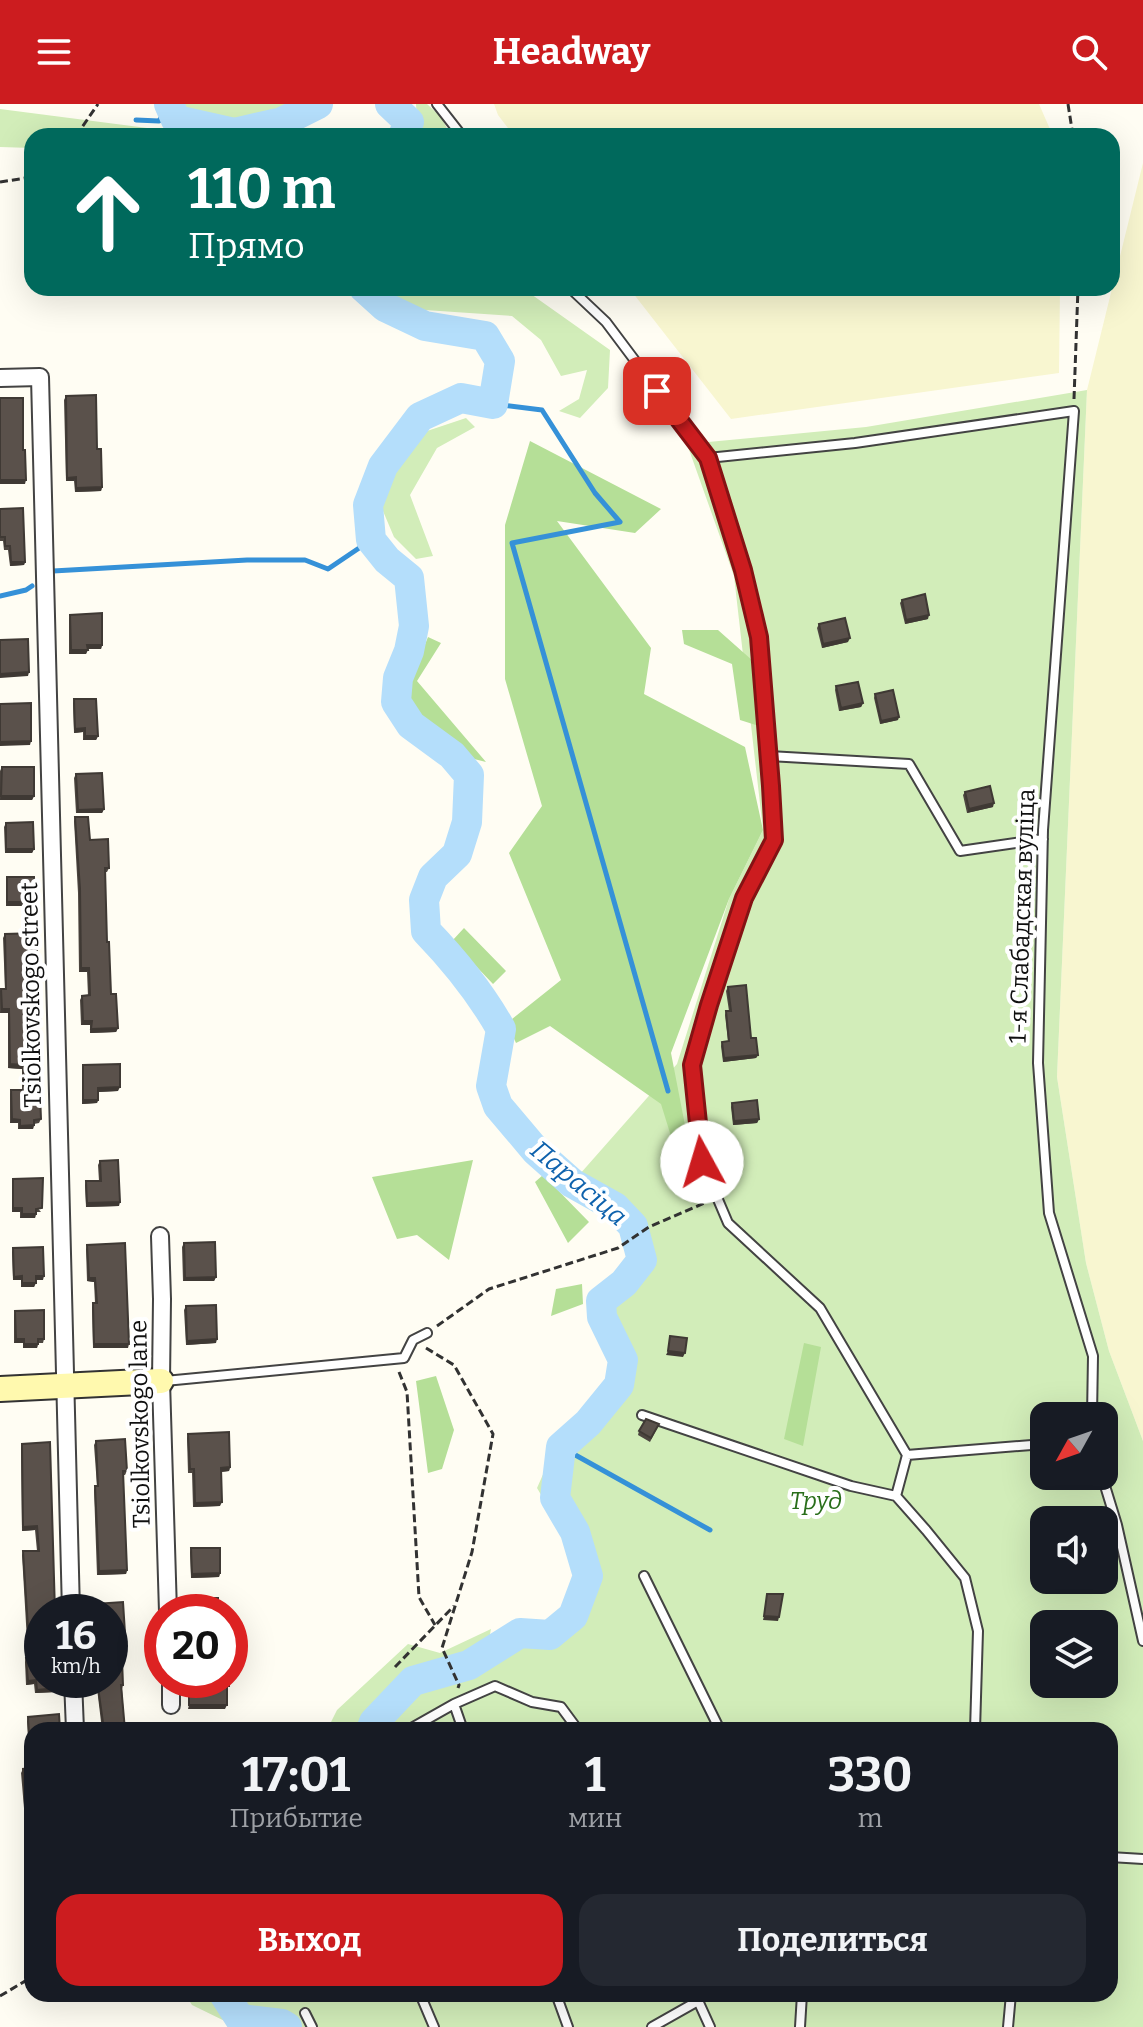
<!DOCTYPE html>
<html lang="ru">
<head>
<meta charset="utf-8">
<style>
  :root { --surface:#171b24; --page:#242831; --text:#f1f3f6; --muted:#9ea1a6; --accent:#cc1c1f }
  body { margin:0; font-family:Bitter,serif; background:var(--page); color:var(--text); height:100vh; display:flex; flex-direction:column; font-size:30px; white-space:nowrap }
  * { box-sizing:border-box; margin:0 }
  p { font-size:26px; color:var(--muted) }
  .icon { flex:none; width:44px; height:44px; fill:none; stroke:currentColor; stroke-width:2; stroke-linecap:round; stroke-linejoin:round }
  .map { position:relative; flex:1; overflow:hidden }
  .panel { position:absolute; left:24px; top:1618px; width:1094px; height:280px; display:flex; flex-direction:column; background:var(--surface); border-radius:24px; box-shadow:0 8px 32px #0002 }
  .panel>* { flex:none }
  .banner { position:absolute; left:24px; top:24px; width:1096px; height:168px; border-radius:24px; box-shadow:0 8px 32px #0002; background:#00695c; color:#fff; overflow:hidden }
  .needle { width:52px; rotate:230deg }
  .fabs { position:absolute; left:1030px; top:1298px; display:grid; gap:16px }
  .fabs a { display:grid; place-items:center; width:88px; height:88px; border-radius:16px; background:var(--surface); box-shadow:0 8px 32px #0002; font-size:40px }
  .speed { position:absolute; left:24px; top:1490px; display:flex; gap:16px; font-size:40px; font-weight:700; text-align:center }
  .speed>* { display:grid; place-content:center; width:104px; height:104px; border-radius:50%; background:var(--surface); box-shadow:0 8px 32px #0002; line-height:1 }
  .speed small { font-size:20px; font-weight:400 }
  .speed .limit { border:12px solid #d22; background:#fff; color:#111 }
  .pin { position:absolute; display:grid; place-items:center; width:68px; height:68px; color:#fff; margin:-34px; border-radius:16px; box-shadow:0 4px 12px #0006 }
  .me { position:absolute; width:88px; margin:-44px; rotate:354deg; stroke-linejoin:round; filter:drop-shadow(0 0 6px #0008) }
  .turn { display:flex; align-items:center; gap:28px; height:168px; padding:0 32px; font-size:36px }
  .turn .icon { width:104px; height:104px; stroke-width:2.5 }
  .turn b { display:block; font-size:56px; line-height:68px }
  .eta { display:flex; justify-content:space-evenly; align-items:center; height:136px; text-align:center }
  .eta b { font-size:48px; font-weight:700; line-height:56px }
  .primary-button { display:flex; gap:16px; margin-top:auto; padding:16px 32px }
  .primary-button a { flex:1; height:92px; border-radius:24px; background:var(--accent); color:#fff; font-size:32px; font-weight:700; line-height:92px; text-align:center }
  .primary-button a+a { background:var(--page); color:var(--text) }
  header { display:flex; justify-content:space-between; align-items:center; height:104px; padding:0 32px; background:var(--accent); color:#fff; font-size:36px; font-weight:700 }
  .map>svg:first-child { display:block }
  .farmland { fill:#f8f6d0 }
  .green { fill:#d2edb9; fill-rule:evenodd }
  .forest { fill:#b5df97 }
  .lines { fill:none; stroke-linecap:round; stroke-linejoin:round }
  .stream { stroke:#3591d8; stroke-width:5 }
  .river { stroke:#b4defb; stroke-width:30 }
  .lane-casing { stroke:#434343; stroke-width:12 }
  .street-casing { stroke:#434343; stroke-width:20 }
  .secondary-casing { stroke:#323232; stroke-width:28 }
  .path { stroke:#323232; stroke-width:3; stroke-dasharray:8 4; stroke-linecap:butt }
  .lane { stroke:#fff; stroke-width:8 }
  .street { stroke:#fff; stroke-width:16 }
  .secondary { stroke:#fff9ae; stroke-width:24 }
  .wall { fill:#4d4640 }
  .shaded-wall { fill:#3f3934 }
  .building { fill:#5a514b; stroke:#3f3934; stroke-width:2 }
  .route-casing { stroke:#851214; stroke-width:20 }
  .route { stroke:#cc1c1f; stroke-width:14 }
  .labels { text-anchor:middle; stroke-width:8; stroke-linejoin:round; paint-order:stroke }
  .street-label { font-size:24px; fill:#101010; stroke:#fff }
  .park-label { font-size:24px; font-style:italic; fill:#296e1a; stroke:#fff }
  .water-label { font-size:26px; font-style:italic; fill:#0e62ad; stroke:#fff }
</style>
</head>
<body>
<header><svg class="icon" aria-label="menu" viewBox="0 0 24 24"><path d="M4 6h16M4 12h16M4 18h16"/></svg>Headway<svg class="icon" aria-label="search" viewBox="0 0 24 24"><circle cx="10" cy="10" r="6"/><path d="M15 15l6 6"/></svg></header>
<div class="map">
<svg width="1143" height="1923" viewBox="0 0 1143 1923">
  <rect width="100%" height="100%" fill="#fffdf3"/>
  <path class="farmland" d="M494 0H1039L1053 32H514L498 11Z
    M1143 59V1337L1109 1247 1086 1159 1057 973 1087 286Z
    M629 184H1060L1059 269 731 315Z"/>
  <path class="green" d="M177 0H289L269 9 234 20 176 8Z
    M416 0H427L441 13 451 32H418Z
    M0 5 209 32H32V44L0 43Z
    M380 184H416L452 189 528 188 610 246 608 284 580 314 559 307 579 295 587 266 561 272 541 236 512 212 425 206 389 192Z
    M1087 286 1057 973 1086 1159 1109 1247 1143 1337V1923H287L279 1919 277 1923H237L192 1901 185 1890H1110V1626H327L337 1606 408 1540 440 1549 491 1525 486 1551 520 1529 550 1531 570 1515 575 1507 585 1481 569 1438 537 1384 564 1323 603 1301 619 1281 622 1256 602 1213 601 1197 624 1179 642 1155 633 1122 615 1103 572 1079 677 960 729 795 763 726 734 472 687 340 866 323ZM1044 1312H1104V1372H1044ZM1044 1416H1104V1476H1044ZM1044 1520H1104V1580H1044Z
    M466 314 475 323 437 344 410 391 433 452 416 455 394 433 380 400 403 347 421 329Z"/>
  <path class="forest" d="M530 337 661 405 635 429 557 417 651 544 644 590 745 643 763 726 729 795 671 949 696 1078 687 1084 661 1000 550 922 516 939 507 919 561 876 509 749 542 702 505 575V421Z
    M682 526H718L753 557 759 622 740 616 732 560 684 540Z
    M428 533 441 539 417 577 486 658 470 654 403 595Z
    M464 824 506 867 493 880 452 837Z
    M473 1056 449 1156 417 1131 397 1135 372 1073Z
    M543 1071 589 1118 568 1139 535 1078Z
    M582 1180 583 1200 551 1212 556 1185Z
    M804 1239 821 1243 803 1342 784 1335Z
    M436 1272 454 1326 442 1365 428 1369 416 1277Z"/>
  <g class="lines">
    <path class="stream" d="M136 16 159 17 169 0
      M493 300 542 306 595 389 620 418 512 439 668 987
      M53 467 247 456H305L328 465 371 436
      M0 492 26 486 32 482
      M561 1343 710 1426"/>
    <path class="river" d="M169 0 176 16 234 29 282 18 318 0
      M390 0 409 18 403 32
      M364 184 385 203 425 222 485 232 500 257 493 300 461 294 420 313 383 362 368 401 371 436 387 456 409 474 414 522 409 547 398 574 396 598 411 621 452 651 469 671 467 718 457 750 433 773 424 796 426 827C455 857 480 888 501 925L491 982 498 1002 536 1047 572 1079 615 1103 633 1122 642 1156 624 1179 601 1197 602 1213 623 1256 619 1281 588 1319 561 1343 555 1394 575 1428 588 1472 573 1512 550 1531 520 1529 469 1561 413 1577 374 1618 371 1626
      M224 1890 240 1915 282 1920 287 1923"/>
    <g class="lane-casing">
      <path id="lane" d="M437 0 462 32
        M570 184 606 218 708 354 743 466 759 533 774 736 744 794 709 901 692 961 702 1058 728 1119 820 1204 907 1351 896 1392
        M708 354 855 339 1074 307 1043 726 1038 959 1049 1109 1093 1252 1092 1312
        M769 652 909 660 960 747 1043 735
        M165 1277 404 1254 413 1236 427 1229
        M642 1311 851 1382 896 1392
        M907 1351 1044 1340
        M1102 1372 1117 1421 1143 1537
        M896 1392 926 1426 965 1474 978 1527 975 1626
        M644 1472 720 1626
        M454 1600 463 1626
        M408 1626 454 1600 495 1582 532 1598 561 1603 578 1626
        M1110 1753 1143 1755
        M420 1890 434 1923
        M556 1890 568 1923
        M695 1890 710 1923
        M305 1909 312 1923
        M652 1923 698 1897 704 1890
        M800 1923 802 1890
        M1008 1923 1011 1890"/>
    </g>
    <g class="street-casing">
      <path id="street" d="M0 274 40 273 71 1508
        M160 1132 162 1195 161 1277 168 1508
        M73 1576 75 1626
        M171 1576V1601"/>
    </g>
    <g class="secondary-casing">
      <path id="secondary" d="M0 1285 161 1277"/>
    </g>
    <path class="path" d="M1068 0 1073 32
      M76 32 98 0
      M0 78 32 73
      M32 90V91
      M1074 295 1078 184
      M437 1222 489 1185 618 1144 649 1123 707 1098
      M426 1244 454 1261 493 1330 472 1448 442 1544 459 1581 458 1584
      M399 1268 407 1288 419 1493 435 1521
      M395 1563 454 1502
      M0 1892 32 1873"/>
    <use href="#lane" class="lane"/>
    <use href="#street" class="street"/>
    <use href="#secondary" class="secondary"/>
  </g>
  <path class="wall" d="M66 292 97 345 102 383 101 387 75 388 74 377H66L64 296Z
    M0 405 25 458 24 461 10 462 8 446H4L3 437H0Z
    M902 496 928 515 905 520 900 499Z
    M70 511 102 541 101 545H87L86 550H69V515Z
    M819 520 848 538 822 544 817 524Z
    M836 582 863 599 861 603 839 607 835 586Z
    M875 590 898 616 880 620 874 594Z
    M74 595 98 632 96 636H83V628L74 629 73 599Z
    M2 663 34 692 32 696H0V667Z
    M76 670 104 705 102 709H76L74 674Z
    M965 688 993 703 967 709 963 691Z
    M75 713 109 764 107 768H105L107 838 111 890 118 924 116 928 90 929V921H81L80 896 82 892H88L87 868H79L78 789 74 717Z
    M6 719 34 745 32 749H5L4 723Z
    M7 773 35 798 33 802H6V777Z
    M5 830 37 884 41 1015 39 1019 34 1020 33 1025H18V1019H10V990L11 986H22V965L8 964V909H0V887L1 885H5L3 834Z
    M728 883 751 934 758 951 756 954 723 958 721 942 722 938 728 937 725 911 726 907H729L726 887Z
    M83 961 118 987 98 988V996L97 999 82 1000V965Z
    M732 999 759 1015 757 1019 733 1021 731 1003Z
    M100 1057 119 1102 86 1103 85 1081 86 1077H99L98 1061Z
    M13 1075 41 1108H36L35 1114H20V1108H12V1079Z
    M184 1139 216 1173 214 1177H183L182 1143Z
    M87 1141 128 1244H93L92 1203 93 1199H95L94 1178 87 1177 86 1145Z
    M13 1144 43 1176H36L34 1183H21V1176H13L12 1148Z
    M186 1202 216 1239 186 1241 184 1206Z
    M15 1207 44 1235 43 1239H38L37 1244H23V1239H14V1211Z
    M657 1324 650 1338 638 1331 639 1327Z
    M188 1330 230 1363 229 1367 221 1368 220 1402 193 1403 192 1369H188L187 1334Z
    M96 1337 127 1367 125 1371H123L127 1466 126 1470 97 1471 94 1386 95 1382H97L94 1341Z
    M50 1338 56 1588 35 1589 34 1580 26 1581 25 1558 26 1554H28L22 1451 23 1447H37L35 1426 22 1427 21 1344 22 1340Z
    M191 1444 220 1469 219 1473 191 1474 190 1448Z
    M123 1498 125 1529 123 1533H121L123 1581 122 1585 125 1626H102L96 1576H110V1508H93V1504L95 1500Z
    M28 1613 60 1626 32 1704H24L21 1669 23 1665 30 1664 27 1617Z"/>
  <path class="shaded-wall" d="M76 373 74 377H66L67 374Z
    M0 376H26L25 380H0Z
    M102 383 101 387 75 388 76 384Z
    M11 458H25L24 461 10 462Z
    M929 511 928 515 905 520 906 516Z
    M850 534 848 538 822 544 823 540Z
    M87 541H102L101 545H86Z
    M71 546H88L86 550H69Z
    M29 568 28 572 0 574V570Z
    M863 599 861 603 839 607 841 604Z
    M899 613 898 616 880 620 881 617Z
    M85 624 83 628 74 629 75 625Z
    M85 632H98L96 636H83Z
    M31 637 30 641 0 642V638Z
    M1 692H34L32 696H0Z
    M994 699 993 703 967 709 969 705Z
    M104 705 102 709H76L78 706Z
    M6 745H34L32 749H5Z
    M7 798H35L33 802H6Z
    M81 864H89L87 868H79Z
    M2 905H9L8 909H0Z
    M83 917H92L90 921H81Z
    M118 924 116 928 90 929 91 925Z
    M758 951 756 954 723 958 724 954Z
    M10 960 23 961 22 965 8 964Z
    M120 983 118 987 97 988 98 984Z
    M83 996H98L97 999 82 1000Z
    M12 1015 20 1016 18 1019H10Z
    M759 1015 757 1019 733 1021 734 1017Z
    M34 1021 33 1025H18L20 1022Z
    M120 1098 119 1102 86 1103 87 1099Z
    M13 1104H22L20 1108H12Z
    M22 1110H36L35 1114H20Z
    M22 1172 21 1176H13L14 1173Z
    M36 1172H44L43 1176H34Z
    M216 1173 214 1177H183L185 1174Z
    M89 1174H95L94 1178 87 1177Z
    M22 1179H36L34 1183H21Z
    M16 1235H24L23 1239H14Z
    M217 1235 216 1239 186 1241 187 1237Z
    M24 1240H38L37 1244H23Z
    M94 1240H129L128 1244H93Z
    M668 1247 685 1249 683 1253 666 1251Z
    M230 1363 229 1367 220 1368 221 1364Z
    M222 1398 220 1402 193 1403 195 1399Z
    M37 1422 35 1426 22 1427 23 1423Z
    M127 1466 126 1470 97 1471 99 1467Z
    M220 1469 219 1473 191 1474 192 1470Z
    M764 1512 779 1513 778 1517 763 1516Z
    M36 1576 34 1580 26 1581 28 1577Z
    M58 1584 56 1588 35 1589 37 1586Z
    M189 1601H227L225 1605H188Z
    M25 1700H32V1704H24Z"/>
  <path class="building" d="M96 291 97 345H101L102 383 76 384V373L67 374 66 292Z
    M0 294H23V346H25L26 376H0Z
    M23 404 25 458H11L10 442H5V433H0V405Z
    M925 490 929 511 906 516 902 496Z
    M102 509V541H87L88 546H71L70 511Z
    M845 514 850 534 823 540 819 520Z
    M28 535 29 568 0 570V536Z
    M858 578 863 599 841 604 836 582Z
    M893 586 899 613 881 617 875 590Z
    M74 595H96L98 632H85V624L75 625Z
    M31 599V637L0 638V600Z
    M2 663H34V692H1Z
    M102 669 104 705 78 706 76 670Z
    M990 682 994 699 969 705 965 688Z
    M75 713H88L90 736 108 735 109 764H105L107 838H109L111 890H116L118 924 91 925 92 917H83L82 892 90 891 89 864H81L80 785Z
    M33 718 34 745H6V719Z
    M7 773H34L35 798H7Z
    M37 829V884H39L41 916H37L41 1015 34 1016V1021L20 1022V1016L12 1015 11 986H24L23 961 10 960 9 905H2L1 885H6L5 830Z
    M746 881 751 934H756L758 951 724 954 722 938 729 937 726 907H731L728 883Z
    M120 960V983L98 984V996H83V961Z
    M757 996 759 1015 734 1017 732 999Z
    M118 1056 120 1098 87 1099 86 1077H101L100 1057Z
    M43 1074 42 1104 36 1105V1110H22V1104H13V1075Z
    M215 1138 216 1173 185 1174 184 1139Z
    M125 1139 129 1240H94L93 1199H97L95 1174H89L87 1141Z
    M43 1143 44 1172H36V1179H22V1172L14 1173 13 1144Z
    M216 1201 217 1235 187 1237 186 1202Z
    M44 1206V1235H38V1240H24V1235H16L15 1207Z
    M670 1232 687 1234 685 1249 668 1247Z
    M646 1315 659 1320 651 1334 639 1327Z
    M229 1328 230 1363 221 1364 222 1398 195 1399 194 1365H190L188 1330Z
    M125 1335 127 1367H123L127 1466 99 1467 95 1382H98L96 1337Z
    M50 1338 55 1508H42V1576H58V1584L37 1586 36 1576 28 1577 26 1554H30L23 1447H39L37 1422 23 1423 22 1340Z
    M191 1444H220V1469L192 1470Z
    M767 1490H783L779 1513 764 1512Z
    M187 1494H218V1508H187Z
    M123 1498 125 1529H121L123 1581H121L125 1626H104L97 1576H110V1508H95V1500Z
    M196 1576H229V1582H227V1601H189V1588H196Z
    M59 1610 60 1626H32V1700H25L23 1665 31 1664 28 1613Z"/>
  <g class="lines">
    <g class="route-casing">
      <path id="route" d="M657 287 708 354 743 466 759 533 771 682 774 736 744 794 709 901 692 961 702 1058"/>
    </g>
    <use href="#route" class="route"/>
  </g>
  <g class="labels">
    <g class="street-label">
      <text transform="translate(1022 812) rotate(-88)" y="8">1-я Слабадская вуліца</text>
      <text transform="translate(31 891) rotate(-91)" y="8">Tsiolkovskogo street</text>
      <text transform="translate(140 1320) rotate(-91)" y="8">Tsiolkovskogo lane</text>
    </g>
    <g class="park-label">
      <text x="816" y="1405">Труд</text>
    </g>
    <g class="water-label">
      <text transform="translate(579 1079) rotate(40)" y="9">Парасіца</text>
    </g>
  </g>
</svg>
<div class="fabs">
<a><svg class="needle" viewBox="-14 -14 28 28"><path d="M0-13l5 13h-10z" fill="#e53935"/><path d="M0 13l5-13h-10z" fill="#9ea1a6"/></svg></a>
<a><svg class="icon" aria-label="sound" viewBox="0 0 24 24"><path d="M4 9h4l5-4v14l-5-4H4zM17 9q2 3 0 6"/></svg></a>
<a><svg class="icon" aria-label="layers" viewBox="0 0 24 24"><path d="M12 4l9 5-9 5-9-5zM3 14l9 5 9-5"/></svg></a>
</div>
<div class="speed"><div>16<small>km/h</small></div><div class="limit">20</div></div>
<div class="pin" style="left:657px;top:287px;background:#d93025"><svg class="icon" aria-label="arrive" viewBox="0 0 24 24"><path d="M6 21V4h12l-3 4 3 4H6"/></svg></div>
<svg class="me" style="left:702px;top:1058px" viewBox="-20 -20 40 40"><circle r="19" fill="#fff"/><path d="M0-13L10 11 0 6-10 11z" fill="#cc1c1f"/></svg>
<div class="banner">
<div class="turn"><svg class="icon" aria-label="ahead" viewBox="0 0 24 24"><path d="M12 20V5M6 11l6-6 6 6"/></svg><div><b>110 m</b>Прямо</div></div>
</div>
<section class="panel">
<div class="eta">
<div><b>17:01</b><p>Прибытие</p></div>
<div><b>1</b><p>мин</p></div>
<div><b>330</b><p>m</p></div>
</div>
<div class="primary-button"><a>Выход</a><a>Поделиться</a></div>
</section>
</div>
</body>
</html>
